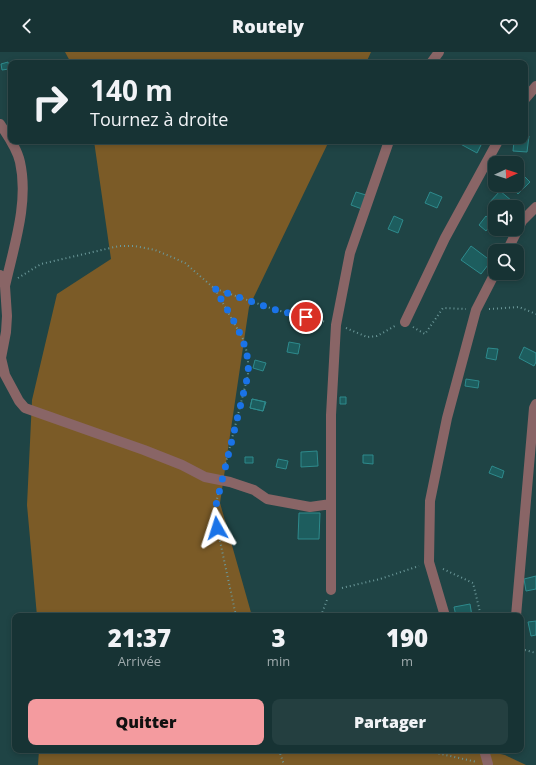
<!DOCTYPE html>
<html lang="fr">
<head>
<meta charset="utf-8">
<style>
  :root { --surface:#173334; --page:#243f40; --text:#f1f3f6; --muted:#9eaaac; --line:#364e4f; --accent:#f49b9f }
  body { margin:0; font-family:"Open Sans",sans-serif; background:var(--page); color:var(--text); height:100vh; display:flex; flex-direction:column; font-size:15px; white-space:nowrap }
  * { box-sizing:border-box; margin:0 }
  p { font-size:13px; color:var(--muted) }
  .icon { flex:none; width:22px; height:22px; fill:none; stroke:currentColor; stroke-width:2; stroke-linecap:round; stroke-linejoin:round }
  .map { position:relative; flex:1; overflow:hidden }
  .panel { position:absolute; left:12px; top:561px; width:512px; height:140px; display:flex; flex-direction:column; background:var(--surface); border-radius:8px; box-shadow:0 2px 6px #0003,0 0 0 1px var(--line) }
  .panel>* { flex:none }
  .guide { position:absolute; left:8px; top:8px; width:520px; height:84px; border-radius:8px; box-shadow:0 2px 6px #0003,0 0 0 1px var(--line); background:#173334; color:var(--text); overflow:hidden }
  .needle { width:26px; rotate:87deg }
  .tools { position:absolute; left:488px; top:104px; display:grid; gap:8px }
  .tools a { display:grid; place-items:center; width:36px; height:36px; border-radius:8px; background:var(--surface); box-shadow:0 2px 6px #0003,0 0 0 1px var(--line); font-size:20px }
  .pin { position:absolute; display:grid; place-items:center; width:34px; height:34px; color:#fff; margin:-17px; border:2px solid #fff; border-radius:50%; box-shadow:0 1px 4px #0007 }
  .me { position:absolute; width:44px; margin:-22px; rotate:354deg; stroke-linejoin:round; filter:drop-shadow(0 0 3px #0008) }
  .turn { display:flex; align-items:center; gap:14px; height:84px; padding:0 16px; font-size:18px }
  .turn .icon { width:52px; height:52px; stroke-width:2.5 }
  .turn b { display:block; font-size:28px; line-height:34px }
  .eta { display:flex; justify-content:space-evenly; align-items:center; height:68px; text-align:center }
  .eta b { font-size:24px; font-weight:800; line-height:28px }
  .primary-button { display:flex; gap:8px; margin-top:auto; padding:8px 16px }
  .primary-button a { flex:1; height:46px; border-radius:8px; background:var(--accent); color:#111; font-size:16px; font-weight:800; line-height:46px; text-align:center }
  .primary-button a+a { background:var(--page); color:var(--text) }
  header { display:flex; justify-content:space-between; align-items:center; height:52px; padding:0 16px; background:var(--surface); font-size:18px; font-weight:800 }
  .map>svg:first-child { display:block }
  .green { fill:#7b5b27 }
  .building { fill:#1d5d5e; stroke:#2e8a8c }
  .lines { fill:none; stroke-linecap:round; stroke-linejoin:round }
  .path { stroke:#6c999a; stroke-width:2; stroke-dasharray:1 3; stroke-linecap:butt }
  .street { stroke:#896566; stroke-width:10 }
  .route { stroke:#1a73e8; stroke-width:7; stroke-dasharray:0 12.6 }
</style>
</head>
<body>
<header><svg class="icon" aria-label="back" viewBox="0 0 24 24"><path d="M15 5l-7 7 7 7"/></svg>Routely<svg class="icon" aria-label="heart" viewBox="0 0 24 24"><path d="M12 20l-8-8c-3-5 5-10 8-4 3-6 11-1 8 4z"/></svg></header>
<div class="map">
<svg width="536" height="713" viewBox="0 0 536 713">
  <rect width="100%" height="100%" fill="#1f4445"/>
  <path class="green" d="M65 0H371L366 11H71Z
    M94 89H329L249 255 220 451 252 564H37L27 453 32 348 57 242 111 207Z
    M39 698H482L505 703 526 713H38Z"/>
  <path class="building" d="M8 10 9 17 2 18 1 12Z
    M525 84H529L527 100 513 99 514 89H525Z
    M455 89H483L477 101Z
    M521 121 530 130 518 142 509 133H517V126Z
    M500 139 512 149 506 155H495V157L489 151Z
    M356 140 366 143 362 157 351 153Z
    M430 140 442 145 437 156 425 151Z
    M394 164 403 168 398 181 388 177Z
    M486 164 493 170 486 179 479 173Z
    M471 194 491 209 481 222 461 208Z
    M289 290 300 292 298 302 287 300Z
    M524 295 536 301V310L534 314 519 306Z
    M488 296 498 297 496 308 486 306Z
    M255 308 266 311 263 319 253 316Z
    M466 327 479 329 478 336 465 334Z
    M340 345H346V352H340Z
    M252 347 265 350 263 359 250 356Z
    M252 347 266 350 263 359 250 356Z
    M317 399 318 414 301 415V400Z
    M363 403H373V412L363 411Z
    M245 405H253V411H245Z
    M278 407 288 409 286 417 276 415Z
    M492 414 504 419 502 426 489 421Z
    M299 461H320L319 487H298Z
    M536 524V537L526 539 524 527Z
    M470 552 472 564H456L454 555Z
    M536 569V583L531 584 528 570Z"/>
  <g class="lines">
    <path class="path" d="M18 226 41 212 119 194H135L155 198 174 206 185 211 215 237 243 287 248 304V323L224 418
      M216 237 276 258 326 270
      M489 257 519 255 536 262
      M413 275 425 282 443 256 466 257
      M346 276 367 285 377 284 395 274
      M219 438 214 461 236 564
      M443 517 473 531 481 564
      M342 536 380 527 419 514
      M321 564 327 548
      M521 597 536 601
      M279 698 284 713
      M423 698 477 710"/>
    <path class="street" d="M431 11 439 0
      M525 47 536 34
      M0 72C7 83 17 96 20 110 29 150 14 194 5 234
      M507 199 522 169 536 155
      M0 223 5 234 7 264 6 280 1 306 5 323 19 349 25 356 144 398 182 413 205 425 230 430 254 438 267 447 310 455 331 452
      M405 270 445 186 498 89
      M331 538V363L336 273 350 201 389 89
      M445 564 429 510 430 449 447 366 476 258 495 221
      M516 564 534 356 536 352
      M484 698 488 712"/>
  </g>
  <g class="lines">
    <path class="route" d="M217 476 214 461 248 323C251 291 230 263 215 237L276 258 306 265"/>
  </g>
</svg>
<div class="tools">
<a><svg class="needle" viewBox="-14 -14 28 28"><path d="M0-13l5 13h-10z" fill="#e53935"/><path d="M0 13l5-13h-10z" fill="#9eaaac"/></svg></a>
<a><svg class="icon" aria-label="sound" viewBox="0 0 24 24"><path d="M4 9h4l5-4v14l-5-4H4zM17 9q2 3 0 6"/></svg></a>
<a><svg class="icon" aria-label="search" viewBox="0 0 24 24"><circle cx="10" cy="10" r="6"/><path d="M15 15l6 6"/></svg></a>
</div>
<div class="pin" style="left:306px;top:265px;background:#d93025"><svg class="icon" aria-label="arrive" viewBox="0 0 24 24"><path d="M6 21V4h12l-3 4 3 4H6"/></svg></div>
<svg class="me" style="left:217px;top:476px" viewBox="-20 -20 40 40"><path d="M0-17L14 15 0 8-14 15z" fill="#1a73e8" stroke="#fff" stroke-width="4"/></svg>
<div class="guide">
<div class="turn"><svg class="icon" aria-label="right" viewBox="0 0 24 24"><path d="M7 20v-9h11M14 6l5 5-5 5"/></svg><div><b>140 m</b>Tournez à droite</div></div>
</div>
<section class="panel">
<div class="eta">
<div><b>21:37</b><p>Arrivée</p></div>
<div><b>3</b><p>min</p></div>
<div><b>190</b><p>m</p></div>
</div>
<div class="primary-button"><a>Quitter</a><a>Partager</a></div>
</section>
</div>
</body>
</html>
